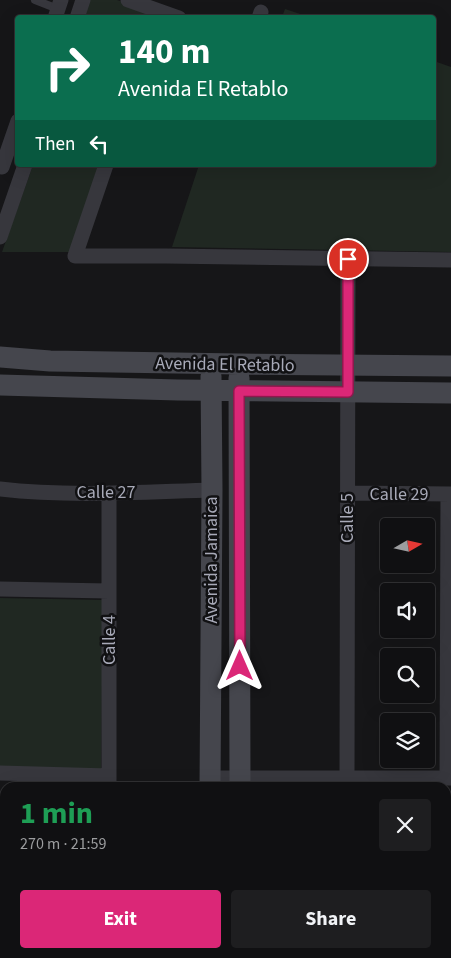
<!DOCTYPE html>
<html lang="en">
<head>
<meta charset="utf-8">
<style>
  :root { --surface:#101012; --page:#1e1e20; --text:#f1f3f6; --muted:#9c9d9f; --line:#303032; --accent:#db2777 }
  body { margin:0; font-family:"Source Sans 3",sans-serif; background:var(--page); color:var(--text); height:100vh; display:flex; flex-direction:column; font-size:19px; white-space:nowrap }
  * { box-sizing:border-box; margin:0 }
  p { font-size:16px; color:var(--muted) }
  .icon { flex:none; width:28px; height:28px; fill:none; stroke:currentColor; stroke-width:2; stroke-linecap:round; stroke-linejoin:round }
  .map { position:relative; flex:1; overflow:hidden }
  .sheet { position:absolute; left:0px; top:782px; width:451px; height:176px; display:flex; flex-direction:column; background:var(--surface); border-radius:15px 15px 0 0; box-shadow:0 5px 20px #0002,0 0 0 1px var(--line) }
  .sheet>* { flex:none }
  .hud { position:absolute; left:15px; top:15px; width:421px; height:152px; border-radius:5px; box-shadow:0 5px 20px #0002,0 0 0 1px var(--line); background:#0b6e4f; color:#fff; overflow:hidden }
  .needle { width:32px; rotate:81deg }
  .controls { position:absolute; left:380px; top:518px; display:grid; gap:10px }
  .controls a { display:grid; place-items:center; width:55px; height:55px; border-radius:5px; background:var(--surface); box-shadow:0 5px 20px #0002,0 0 0 1px var(--line); font-size:25px }
  .pin { position:absolute; display:grid; place-items:center; width:42px; height:42px; color:#fff; margin:-21px; border:2px solid #fff; border-radius:50%; box-shadow:0 1px 5px #0007 }
  .me { position:absolute; width:55px; margin:-28px; rotate:0deg; stroke-linejoin:round; filter:drop-shadow(0 0 4px #0008) }
  .turn { display:flex; align-items:center; gap:18px; height:105px; padding:0 20px; font-size:22px }
  .turn .icon { width:65px; height:65px; stroke-width:2.5 }
  .turn b { display:block; font-size:35px; line-height:42px }
  .then { display:flex; align-items:center; height:48px; padding:0 20px; background:#0003; gap:10px; font-size:19px }
  .round { display:grid; place-items:center; flex:none; width:52px; height:52px; border-radius:5px; background:var(--page) }
  .head { display:flex; align-items:center; justify-content:space-between; height:85px; padding:0 20px }
  h1 { font-size:30px; font-weight:700; line-height:38px; color:#1e9e55 }
  .action { display:flex; gap:10px; margin-top:auto; padding:10px 20px }
  .action a { flex:1; height:58px; border-radius:5px; background:var(--accent); color:#fff; font-size:20px; font-weight:700; line-height:58px; text-align:center }
  .action a+a { background:var(--page); color:var(--text) }
  .map>svg:first-child { display:block }
  .green { fill:#202822 }
  .lines { fill:none; stroke-linecap:round; stroke-linejoin:round }
  .lane { stroke:#37373d; stroke-width:8 }
  .street { stroke:#37373d; stroke-width:15 }
  .secondary { stroke:#45464d; stroke-width:21 }
  .primary { stroke:#53545c; stroke-width:24 }
  .route-casing { stroke:#8e194d; stroke-width:12 }
  .route { stroke:#db2777; stroke-width:9 }
  .labels { text-anchor:middle; stroke-width:5; stroke-linejoin:round; paint-order:stroke }
  .street-label { font-size:18px; fill:#a8aab8; stroke:#111113 }
</style>
</head>
<body>
<div class="map">
<svg width="451" height="958" viewBox="0 0 451 958">
  <rect width="100%" height="100%" fill="#161618"/>
  <path class="green" d="M90 0H117L155 13 154 17 84 18Z
    M285 9 309 17H282Z
    M434 61 451 67V252L172 247 199 165H434Z
    M33 165H103L73 252H2Z
    M0 598 103 600 101 771 0 767Z
    M0 915H5V934H0Z"/>
  <g class="lines">
    <path class="lane" d="M35 0 58 9
      M446 914H451
      M446 942H451
      M229 958 230 954"/>
    <path class="street" d="M128 0 179 18
      M55 18 61 0
      M77 18 83 0
      M259 18 261 12
      M106 165 75 256H166L451 260
      M2 167 18 121
      M0 237 25 165
      M0 489C69 497 142 492 212 490
      M347 493 451 494
      M0 589 109 591
      M0 773 109 776
      M210 778H451
      M347 778 348 259
      M447 778 448 494
      M109 788V493
      M0 874H5
      M446 881H451"/>
    <path class="secondary" d="M0 357 50 361 239 364 451 366
      M239 378 240 788
      M0 385 178 390 451 393
      M210 788 212 490 211 376
      M210 954 211 958"/>
    <path class="primary" d="M0 899H5
      M446 902H451
      M0 950H5
      M248 954 451 955"/>
  </g>
  <g class="lines">
    <g class="route-casing">
      <path id="route" d="M240 666 239 391 348 392V259"/>
    </g>
    <use href="#route" class="route"/>
  </g>
  <g class="labels">
    <g class="street-label">
      <text transform="translate(225 364) rotate(1)" y="6">Avenida El Retablo</text>
      <text x="106" y="498">Calle 27</text>
      <text x="399" y="500">Calle 29</text>
      <text transform="translate(347 518) rotate(-90)" y="6">Calle 5</text>
      <text transform="translate(211 560) rotate(-90)" y="6">Avenida Jamaica</text>
      <text transform="translate(109 640) rotate(-90)" y="6">Calle 4</text>
    </g>
  </g>
</svg>
<div class="controls">
<a><svg class="needle" viewBox="-14 -14 28 28"><path d="M0-13l5 13h-10z" fill="#e53935"/><path d="M0 13l5-13h-10z" fill="#9c9d9f"/></svg></a>
<a><svg class="icon" aria-label="sound" viewBox="0 0 24 24"><path d="M4 9h4l5-4v14l-5-4H4zM17 9q2 3 0 6"/></svg></a>
<a><svg class="icon" aria-label="search" viewBox="0 0 24 24"><circle cx="10" cy="10" r="6"/><path d="M15 15l6 6"/></svg></a>
<a><svg class="icon" aria-label="layers" viewBox="0 0 24 24"><path d="M12 4l9 5-9 5-9-5zM3 14l9 5 9-5"/></svg></a>
</div>
<div class="pin" style="left:348px;top:259px;background:#d93025"><svg class="icon" aria-label="arrive" viewBox="0 0 24 24"><path d="M6 21V4h12l-3 4 3 4H6"/></svg></div>
<svg class="me" style="left:240px;top:666px" viewBox="-20 -20 40 40"><path d="M0-17L14 15 0 8-14 15z" fill="#db2777" stroke="#fff" stroke-width="4"/></svg>
<div class="hud">
<div class="turn"><svg class="icon" aria-label="right" viewBox="0 0 24 24"><path d="M7 20v-9h11M14 6l5 5-5 5"/></svg><div><b>140 m</b>Avenida El Retablo</div></div>
<div class="then">Then<svg class="icon" aria-label="left" viewBox="0 0 24 24"><path d="M17 20v-9H6M10 6l-5 5 5 5"/></svg></div>
</div>
<section class="sheet">
<div class="head"><div><h1>1 min</h1><p>270 m · 21:59</p></div><a class="round"><svg class="icon" aria-label="close" viewBox="0 0 24 24"><path d="M6 6l12 12M18 6L6 18"/></svg></a></div>
<div class="action"><a>Exit</a><a>Share</a></div>
</section>
</div>
</body>
</html>
